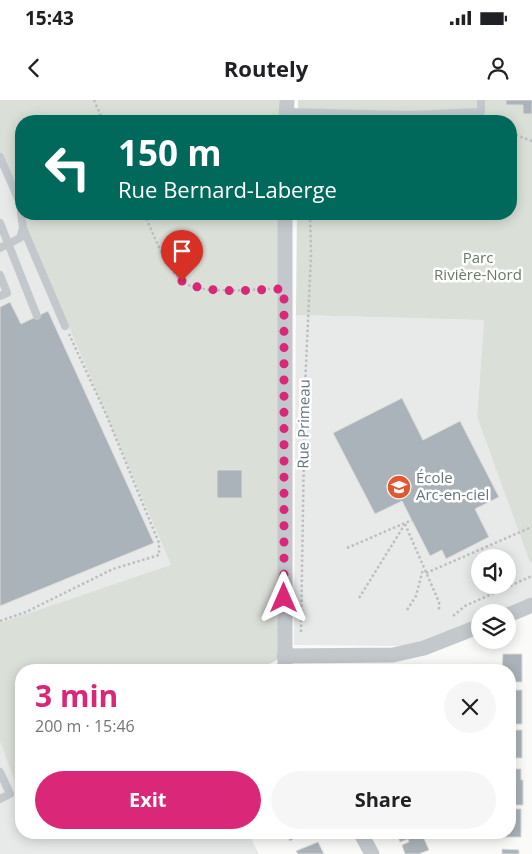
<!DOCTYPE html>
<html lang="en">
<head>
<meta charset="utf-8">
<style>
  :root { --surface:#fff; --page:#f6f6f6; --text:#202124; --muted:#757577; --accent:#db2777 }
  body { margin:0; font-family:"Open Sans",sans-serif; background:var(--page); color:var(--text); height:100vh; display:flex; flex-direction:column; font-size:19px; white-space:nowrap }
  * { box-sizing:border-box; margin:0 }
  p { font-size:16px; color:var(--muted) }
  .icon { flex:none; width:28px; height:28px; fill:none; stroke:currentColor; stroke-width:2; stroke-linecap:round; stroke-linejoin:round }
  .map { position:relative; flex:1; overflow:hidden }
  .sheet { position:absolute; left:15px; top:564px; width:501px; height:175px; display:flex; flex-direction:column; background:var(--surface); border-radius:20px; box-shadow:0 2px 12px #0003 }
  .sheet>* { flex:none }
  .top-card { position:absolute; left:15px; top:15px; width:502px; height:105px; border-radius:20px; box-shadow:0 2px 12px #0003; background:#00695c; color:#fff; overflow:hidden }
  .controls { position:absolute; left:471px; top:449px; display:grid; gap:10px }
  .controls a { display:grid; place-items:center; width:45px; height:45px; border-radius:50%; background:var(--surface); box-shadow:0 2px 12px #0003; font-size:25px }
  .pin { position:absolute; display:grid; place-items:center; width:42px; height:42px; color:#fff; margin:-51px -21px; border-radius:50% 50% 50% 0; rotate:-45deg; box-shadow:0 0 5px #0007 }
  .pin .icon { rotate:45deg }
  .me { position:absolute; width:55px; margin:-28px; rotate:0deg; stroke-linejoin:round; filter:drop-shadow(0 0 4px #0008) }
  .turn { display:flex; align-items:center; gap:18px; height:105px; padding:0 20px; font-size:22px }
  .turn .icon { width:65px; height:65px; stroke-width:2.5 }
  .turn b { display:block; font-size:35px; line-height:42px }
  .round { display:grid; place-items:center; flex:none; width:52px; height:52px; border-radius:26px; background:var(--page) }
  .overview { display:flex; align-items:center; justify-content:space-between; height:85px; padding:0 20px }
  h1 { font-size:30px; font-weight:700; line-height:38px; color:var(--accent) }
  .button { display:flex; gap:10px; margin-top:auto; padding:10px 20px }
  .button a { flex:1; height:58px; border-radius:30px; background:var(--accent); color:#fff; font-size:20px; font-weight:700; line-height:58px; text-align:center }
  .button a+a { background:var(--page); color:var(--text) }
  .status { display:flex; justify-content:space-between; align-items:center; height:35px; padding:0 25px; background:var(--surface); direction:ltr }
  .status svg { height:14px; fill:currentColor }
  header { display:flex; justify-content:space-between; align-items:center; height:65px; padding:0 20px; background:var(--surface); font-size:22px; font-weight:700 }
  .map>svg:first-child { display:block }
  .built { fill:#e8e9e9; fill-rule:evenodd }
  .green { fill:#dadfd7 }
  .building { fill:#aab3b9; stroke:#dcdcda }
  .lines { fill:none; stroke-linecap:round; stroke-linejoin:round }
  .path { stroke:#bbbfc2; stroke-width:2.5; stroke-dasharray:2.5 2.5; stroke-linecap:butt }
  .service { stroke:#c3c8cc; stroke-width:8 }
  .minor { stroke:#c3c8cc; stroke-width:15 }
  .route { stroke:#db2777; stroke-width:9; stroke-dasharray:0 16.2 }
  .labels { text-anchor:middle; stroke-width:5; stroke-linejoin:round; paint-order:stroke }
  .park-label { font-size:15px; fill:#687a64; stroke:#fff }
  .street-label { font-size:15px; fill:#657683; stroke:#fff }
  .poi-label { font-size:15px; fill:#657683; stroke:#fff; text-anchor:start }
</style>
</head>
<body>
<div class="status"><b>15:43</b><svg viewBox="0 0 49 12"><path d="M0 12V9h3v3zM5 12V6h3v6zM10 12V3h3v9zM15 12V0h3v12zM26 1h20v11H26zM47 4h2v5h-2z"/></svg></div>
<header><svg class="icon" aria-label="back" viewBox="0 0 24 24"><path d="M15 5l-7 7 7 7"/></svg>Routely<svg class="icon" aria-label="person" viewBox="0 0 24 24"><circle cx="12" cy="8" r="4"/><path d="M4 21q1-7 8-7t8 7"/></svg></header>
<div class="map">
<svg width="532" height="754" viewBox="0 0 532 754">
  <rect width="100%" height="100%" fill="#fafaf8"/>
  <path class="built" d="M0 46 21 114 216 570H21V732L248 733 259 754H0Z
    M296 215 484 220 477 317 530 463 532 462V504L508 512H480V523L421 544 399 546 294 545ZM480 458H508V485H480Z"/>
  <path class="green" d="M0 0H291V21H21V114H290L284 556 258 570H21V697L0 641V523L171 465 0 66Z
    M298 0H532V462L530 463 477 317 484 220 296 215 297 114H511V21H298Z"/>
  <path class="building" d="M506 0H532V14H523V5H506Z
    M10 202 21 224 48 211 154 443 0 506V207Z
    M402 298 423 340 460 321 499 397 475 409 489 437 446 459 442 450 430 456 402 401 375 414 333 333Z
    M217 370H242V398H217Z
    M503 554H522V582H510V570H502Z
    M510 590H522V624H510Z
    M510 630H522V658H510Z
    M510 669H521V680H523V705H510Z
    M510 709H521V737H502V732H510Z
    M285 732H304L290 741Z
    M396 732H421L429 750 419 754H405L402 745 409 742 408 739 400 742Z
    M318 742 324 754H298L296 751Z
    M502 749 519 750V754H502Z"/>
  <g class="lines">
    <path class="path" d="M94 0 103 21
      M511 33 532 41
      M144 114C154 134 165 168 183 182 200 195 249 189 271 189
      M405 424 439 502V510
      M347 448 412 420
      M426 473 532 427
      M359 498 405 424
      M407 510 416 496 423 469
      M453 516 465 506 532 476
      M0 521 26 512 113 469 159 455V443L106 314 69 234
      M301 532 305 287 311 155 310 114"/>
    <path class="service" d="M286 12 410 15 481 12V0
      M0 57 20 103 21 112
      M0 123 37 216
      M23 128 65 226
      M0 148 20 138 23 128 21 114
      M0 175 7 193 0 196
      M0 672 10 694 0 699"/>
    <path class="minor" d="M286 21 287 0
      M285 114V570
      M508 515 532 505
      M284 556 393 555 424 548 480 526
      M360 732 372 754"/>
  </g>
  <g class="lines">
    <path class="route" d="M182 181C209 196 253 189 284 189V498"/>
  </g>
  <defs>
    <g id="school-disc" transform="scale(1.25)"><circle r="9.5" fill="#e4572e" stroke="#fff"/><path d="M0-5L7-2L0 1L-7-2ZM-4 1L0 2.5L4 1V4Q0 6-4 4Z" fill="#fff"/></g>
  </defs>
  <g fill-rule="evenodd">
    <use href="#school-disc" x="399" y="387"/>
  </g>
  <g class="labels">
    <g class="park-label">
      <text x="478" y="163">Parc<tspan x="478" dy="17">Rivière-Nord</tspan></text>
    </g>
    <g class="street-label">
      <text transform="translate(304 324) rotate(-89)" y="5">Rue Primeau</text>
    </g>
    <g class="poi-label">
      <text x="416" y="383">École<tspan x="416" dy="17">Arc-en-ciel</tspan></text>
    </g>
  </g>
</svg>
<div class="controls">
<a><svg class="icon" aria-label="sound" viewBox="0 0 24 24"><path d="M4 9h4l5-4v14l-5-4H4zM17 9q2 3 0 6"/></svg></a>
<a><svg class="icon" aria-label="layers" viewBox="0 0 24 24"><path d="M12 4l9 5-9 5-9-5zM3 14l9 5 9-5"/></svg></a>
</div>
<div class="pin" style="left:182px;top:181px;background:#d93025"><svg class="icon" aria-label="arrive" viewBox="0 0 24 24"><path d="M6 21V4h12l-3 4 3 4H6"/></svg></div>
<svg class="me" style="left:284px;top:498px" viewBox="-20 -20 40 40"><path d="M0-17L14 15 0 8-14 15z" fill="#db2777" stroke="#fff" stroke-width="4"/></svg>
<div class="top-card">
<div class="turn"><svg class="icon" aria-label="left" viewBox="0 0 24 24"><path d="M17 20v-9H6M10 6l-5 5 5 5"/></svg><div><b>150 m</b>Rue Bernard-Laberge</div></div>
</div>
<section class="sheet">
<div class="overview"><div><h1>3 min</h1><p>200 m · 15:46</p></div><a class="round"><svg class="icon" aria-label="close" viewBox="0 0 24 24"><path d="M6 6l12 12M18 6L6 18"/></svg></a></div>
<div class="button"><a>Exit</a><a>Share</a></div>
</section>
</div>
</body>
</html>
